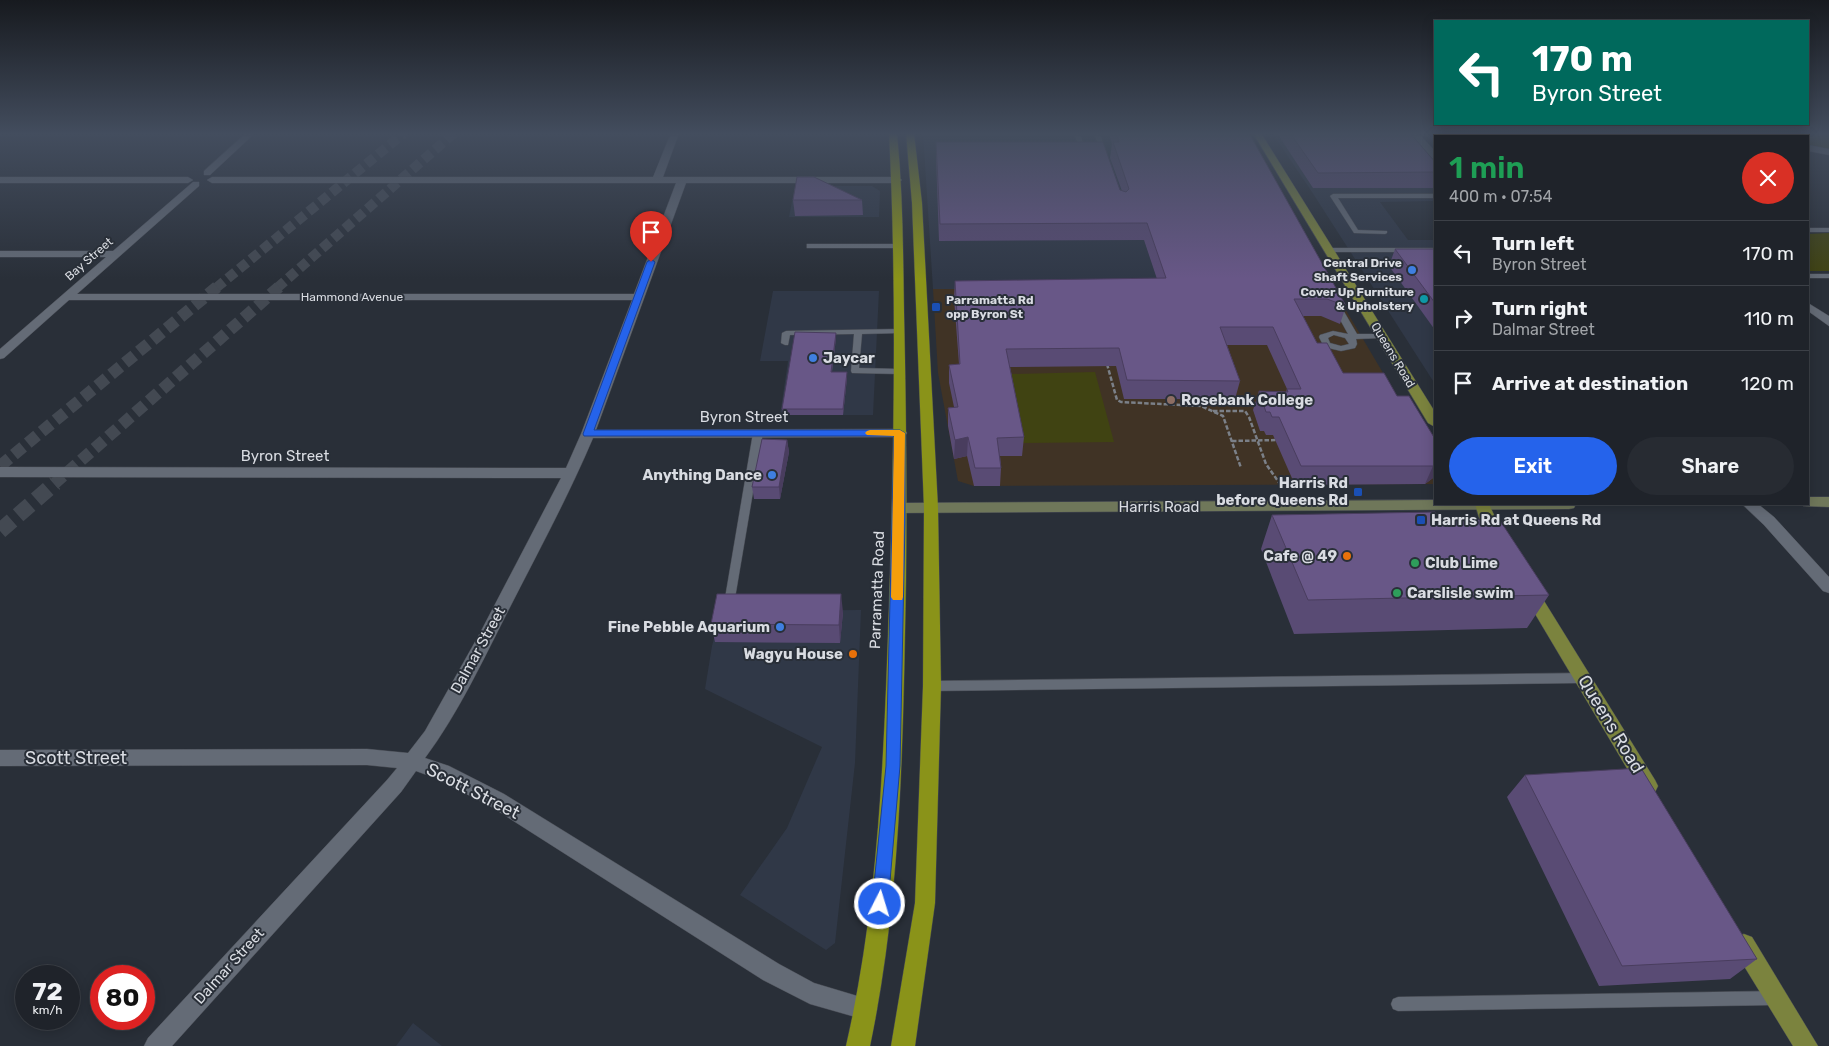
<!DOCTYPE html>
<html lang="en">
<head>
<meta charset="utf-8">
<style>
  :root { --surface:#1f232a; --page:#272b32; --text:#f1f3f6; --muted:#a1a4a8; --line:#3c4047; --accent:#2563eb }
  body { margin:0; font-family:Rubik,sans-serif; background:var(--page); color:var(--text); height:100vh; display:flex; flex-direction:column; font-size:19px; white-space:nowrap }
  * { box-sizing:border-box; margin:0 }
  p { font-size:16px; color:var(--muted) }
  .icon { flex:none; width:28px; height:28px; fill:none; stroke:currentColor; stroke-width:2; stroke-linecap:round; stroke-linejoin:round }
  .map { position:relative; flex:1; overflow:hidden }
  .sheet { position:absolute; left:1434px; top:135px; width:375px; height:370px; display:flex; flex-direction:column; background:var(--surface); border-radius:0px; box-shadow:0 2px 12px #0003,0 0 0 1px var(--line) }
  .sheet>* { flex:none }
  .banner { position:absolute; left:1434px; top:20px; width:375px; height:105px; border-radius:0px; box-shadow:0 2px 12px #0003,0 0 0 1px var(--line); background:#00695c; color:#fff; overflow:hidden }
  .speed { position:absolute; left:15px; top:965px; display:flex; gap:10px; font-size:25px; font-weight:700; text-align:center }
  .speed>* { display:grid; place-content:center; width:65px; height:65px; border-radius:50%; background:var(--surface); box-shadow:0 2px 12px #0003,0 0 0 1px var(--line); line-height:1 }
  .speed small { font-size:12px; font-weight:400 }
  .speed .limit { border:8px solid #d22; background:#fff; color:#111 }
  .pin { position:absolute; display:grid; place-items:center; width:42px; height:42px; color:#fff; margin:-51px -21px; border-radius:50% 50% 50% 0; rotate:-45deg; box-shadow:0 0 5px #0007 }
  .pin .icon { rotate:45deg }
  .me { position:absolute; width:55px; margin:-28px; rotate:5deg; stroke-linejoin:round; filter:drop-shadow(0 0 4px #0008) }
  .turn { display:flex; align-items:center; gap:18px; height:105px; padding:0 15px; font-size:22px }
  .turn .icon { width:65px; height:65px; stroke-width:2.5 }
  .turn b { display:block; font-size:35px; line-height:42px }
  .round { display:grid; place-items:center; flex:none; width:52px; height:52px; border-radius:26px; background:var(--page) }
  .head { display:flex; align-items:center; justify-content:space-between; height:85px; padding:0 15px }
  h1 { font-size:30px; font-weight:600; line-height:38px; color:#1e9e55 }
  .button { display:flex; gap:10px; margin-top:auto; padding:10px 15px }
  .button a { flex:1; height:58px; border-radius:30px; background:var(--accent); color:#fff; font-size:20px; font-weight:600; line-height:58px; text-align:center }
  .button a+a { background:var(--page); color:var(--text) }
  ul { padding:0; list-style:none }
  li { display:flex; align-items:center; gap:15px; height:65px; padding:0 15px; border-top:1px solid var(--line) }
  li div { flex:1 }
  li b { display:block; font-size:19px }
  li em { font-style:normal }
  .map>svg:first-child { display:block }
  .built { fill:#303847 }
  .education { fill:#403325 }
  .green { fill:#404312 }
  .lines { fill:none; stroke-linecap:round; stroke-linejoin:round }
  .highway-tunnel-far2 { stroke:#434952; stroke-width:10; stroke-dasharray:10 5; stroke-linecap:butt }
  .highway-tunnel-far1 { stroke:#434952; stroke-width:12; stroke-dasharray:12 6; stroke-linecap:butt }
  .highway-tunnel { stroke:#434952; stroke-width:16; stroke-dasharray:16 8; stroke-linecap:butt }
  .lane-casing { stroke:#464a52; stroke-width:1 }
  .street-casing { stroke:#464a52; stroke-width:1 }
  .secondary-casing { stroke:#464a52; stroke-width:1 }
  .primary-casing { stroke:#464a52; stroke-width:1 }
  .highway-casing { stroke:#464a52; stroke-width:1 }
  .path-far1 { stroke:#7b8088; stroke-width:2.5; stroke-dasharray:4.5 2; stroke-linecap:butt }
  .path { stroke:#7b8088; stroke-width:3; stroke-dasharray:5.5 2.5; stroke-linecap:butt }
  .lane { fill:#646b76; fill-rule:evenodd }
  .street { fill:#646b76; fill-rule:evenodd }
  .secondary { fill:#6f775a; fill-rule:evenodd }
  .primary { fill:#7b833e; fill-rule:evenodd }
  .highway { fill:#8a9319; fill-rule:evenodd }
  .wall { fill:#594b74 }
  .shaded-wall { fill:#493d5e }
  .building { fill:#685787; stroke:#493d5e }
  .route { fill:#2563eb; stroke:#184099 }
  .slow { fill:#f59e0b }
  .shop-dot { fill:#3f7fe0; stroke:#292f38; stroke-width:2 }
  .culture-dot { fill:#0f9aa8; stroke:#292f38; stroke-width:2 }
  .transit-dot { fill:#1a4fb4; stroke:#292f38; stroke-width:2 }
  .education-dot { fill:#8d6e63; stroke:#292f38; stroke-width:2 }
  .food-dot { fill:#e8710a; stroke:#292f38; stroke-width:2 }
  .leisure-dot { fill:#2e9e5b; stroke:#292f38; stroke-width:2 }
  .labels { text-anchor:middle; stroke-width:4; stroke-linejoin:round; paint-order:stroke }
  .far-street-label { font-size:12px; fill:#d9dce2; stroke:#292f38 }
  .far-poi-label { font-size:12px; font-weight:bold; fill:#d9dce2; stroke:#292f38; text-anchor:end }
  .poi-label { font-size:15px; font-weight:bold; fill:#d9dce2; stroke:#292f38; text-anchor:start }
  .street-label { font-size:15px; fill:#d9dce2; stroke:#292f38 }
  .near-street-label { font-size:18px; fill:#d9dce2; stroke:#292f38 }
</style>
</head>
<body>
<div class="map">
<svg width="1829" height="1046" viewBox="0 0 1829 1046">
  <rect width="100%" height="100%" fill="#292f38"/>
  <path class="built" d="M923 133H1243L1334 290 933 289Z
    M1272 133H1394L1435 184V201L1380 202 1408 240H1435V384L1312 192Z
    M795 186H872L880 191 879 217H789Z
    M773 291H879L873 415H780L788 361H760Z
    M861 610 855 763 835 943 826 950 740 895 787 828 822 747 705 689 712 646 721 611Z
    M413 1023 442 1046H396Z"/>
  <path class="education" d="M933 289 1334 290 1435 461V484L974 486 958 481 938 373Z"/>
  <path class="green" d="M1742 133H1829V149L1808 145V136H1760Z
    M1829 233V271H1808V234Z
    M1095 372 1114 442 1023 443 1011 374Z"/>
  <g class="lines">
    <path class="highway-tunnel-far2" d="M216 288 404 133
      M277 288 454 133"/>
    <path class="highway-tunnel-far1" d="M0 466 217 287
      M54 484 279 287"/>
    <path class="highway-tunnel" d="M0 531 55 483"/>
    <g class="lane-casing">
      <path id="lane" d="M1074 133H1080L1086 154 1081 153Z
        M1094 133H1100L1106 154 1101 153Z
        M1607 133H1614L1617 136H1611Z
        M1435 194V198H1338L1358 230 1387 231V233L1385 234 1354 233 1330 196 1333 194Z
        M1808 228H1829V232H1808Z
        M807 244H898L902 246 898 248H807Z
        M1326 248H1435V252H1326Z
        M1808 274H1829V278H1808Z
        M1333 303H1339L1357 334H1381L1385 336 1381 338 1356 339 1357 344 1355 348 1341 351 1324 347 1319 337 1320 335 1333 331 1348 334 1332 305ZM1334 335 1345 338 1349 344 1341 346 1330 343 1328 338Z
        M898 329H901V333L862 334 859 368 901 369V373L898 374 852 373 851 371 854 334 790 335 788 345H785L781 343 782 333 786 331Z
        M758 430 763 433 734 604 733 607H725L724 604 753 433Z
        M1582 673 1586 675 1588 678 1586 681 1582 683 932 691 928 689 926 686 928 683 932 681Z
        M1777 991 1782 993 1784 998 1782 1003 1777 1005 1398 1011 1393 1009 1391 1004 1393 999 1398 997Z"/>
    </g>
    <g class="street-casing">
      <path id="street" d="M246 133H255L210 175H204V171Z
        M671 133H679L663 177H897L902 180 897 183H686L596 430 900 429 905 430 907 433 905 436 900 437 593 438C568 497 538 552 509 609 484 658 458 714 425 758L449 766 504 794 779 964 814 983 874 1001 877 1009 874 1017 866 1020 810 1004 763 980 490 806 435 778 416 771 401 792 172 1046H144L148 1038 387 780 397 768 367 765 0 766V750L367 749 408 753 425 731 480 633 561 478 0 477V467L566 468 581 434 632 300H69L4 358 0 359V349L106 257H0V251H113L193 182H199V186L77 294H634L676 183H212L207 180 212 177H653Z
        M1409 133H1418L1435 151V159L1432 158Z
        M1727 133H1746L1754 136H1734Z
        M1808 145 1829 149V155L1808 151Z
        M0 177H188L193 180 188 183H0Z
        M1808 303 1829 316V326L1808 311Z
        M1742 504H1758L1774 517 1829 577V593L1823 591 1764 525Z"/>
    </g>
    <g class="secondary-casing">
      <path id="secondary" d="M1808 497H1829V507L1803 506 1802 504H1808Z
        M1435 500V504H1576L1574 508 1569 509 899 513 894 512 892 508 894 504 899 503Z"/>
    </g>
    <g class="primary-casing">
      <path id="primary" d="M1253 133H1261L1435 412V427L1428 423Z
        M1475 504H1489L1504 537 1501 541 1496 542 1491 541 1481 524Z
        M1530 586 1536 588 1655 780 1658 786 1655 792 1648 794 1641 792 1522 592 1524 588Z
        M1744 934 1752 937 1818 1046H1793L1736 953 1733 945 1736 937Z"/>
    </g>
    <g class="highway-casing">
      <path id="highway" d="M889 133H897C903 193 903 252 904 312 906 401 907 490 906 579 903 735 902 893 870 1046H846C879 902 884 754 889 607 894 449 897 290 889 133Z
        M906 133H914L922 203 938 508 941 686 935 903 915 1046H891L915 903 923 686 924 508 912 203Z"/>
    </g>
    <path class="path-far1" d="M1107 364 1117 400 1121 402 1201 406 1223 416 1241 468
      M1213 411H1245L1249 417 1266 464 1280 484
      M1232 441 1279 440"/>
    <path class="path" d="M1279 483 1282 487"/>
    <use href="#lane" class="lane"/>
    <use href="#street" class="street"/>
    <use href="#secondary" class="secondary"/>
    <use href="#primary" class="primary"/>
    <use href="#highway" class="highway"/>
  </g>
  <path class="wall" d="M1109 133H1249L1346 306 1340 324 1321 316H1303L1317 343 1343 373 1397 396 1435 439V474L1433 478 1425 484 1295 485 1273 435H1266L1264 431H1260L1253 410 1259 391 1286 392 1287 389 1267 345H1227L1240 381 1235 399H1124L1116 366 1010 367 1024 437 1022 456H1000L1001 468 1000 486H974L967 456 954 459 948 426V408L954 407 949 383V365L959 364 954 298 955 281 1157 279 1144 240 939 241 936 158V142L1122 191 1110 158 1112 144Z
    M1277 133H1410L1435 162V188H1313Z
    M793 200H862L863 215 795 216Z
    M1395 249H1435V330L1389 266Z
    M836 338 832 372 847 378 843 415H783L782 409Z
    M787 440 789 452 780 499H754L752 487Z
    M1272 515 1440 520 1549 595 1527 628 1294 634 1261 549Z
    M843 612 840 643 715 642 711 624Z
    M1525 775 1757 959 1730 979 1599 986 1507 797Z"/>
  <path class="shaded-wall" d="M836 333V338L831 378V372Z
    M847 372V378L843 415V409Z
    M968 437 967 456 954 459 955 440Z
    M787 440 789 452 780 499 779 487Z
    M1435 464V474L1433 478 1425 484 1433 466Z
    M841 594 843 612 840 643 839 625Z"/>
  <path class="building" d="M1116 133H1249L1346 306 1327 299H1294L1317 343H1327L1343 373H1384L1397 396H1409L1435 439V464L1433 466H1301L1279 417H1272L1270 412H1266L1259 391 1288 392 1287 389H1301L1273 327H1220L1240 381 1127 380 1119 348 1006 349 1024 437 997 438 1001 468H975L968 437 955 440 948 408 958 407 949 365 960 364 955 281 1166 278 1147 223 940 224 936 142H1103L1120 190 1126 192 1129 189 1113 142H1119Z
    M1290 133H1410L1435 162V172L1318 173Z
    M797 177H814L862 200H793Z
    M1395 249H1435V303Z
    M795 332 836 333 831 372H847L843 409H782Z
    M762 439 787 440 779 487H752Z
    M1435 512 1440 520 1499 519 1549 595 1308 600 1272 515Z
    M717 594H841L839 625 711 624Z
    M1641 768 1757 959 1622 966 1525 775Z"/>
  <linearGradient id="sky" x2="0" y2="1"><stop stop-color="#171a1f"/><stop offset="0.48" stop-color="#434d5e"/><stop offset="1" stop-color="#434d5e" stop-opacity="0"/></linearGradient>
  <rect width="1829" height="279" fill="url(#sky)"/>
  <path class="route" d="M651 259 655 262 594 430H900L905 433V522L900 766 888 904 885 910 880 912 874 910 872 904 886 766 894 436H584L583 434 647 262Z"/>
  <path class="slow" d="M870 430H900L905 433 903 597 902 600H893L891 597 894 436 867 435 865 433 867 431Z"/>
  <g class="shop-dot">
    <circle cx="1412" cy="270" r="5"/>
    <circle cx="813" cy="358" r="5"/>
    <circle cx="772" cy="475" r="5"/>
    <circle cx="780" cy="627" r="5"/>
  </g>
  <circle class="culture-dot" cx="1424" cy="299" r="5"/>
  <g class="transit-dot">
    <rect x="931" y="302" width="10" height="10" rx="2.5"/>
    <rect x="1353" y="487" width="10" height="10" rx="2.5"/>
    <rect x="1416" y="515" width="10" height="10" rx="2.5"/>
  </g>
  <circle class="education-dot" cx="1171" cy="400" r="5"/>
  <g class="food-dot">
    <circle cx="1347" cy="556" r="5"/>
    <circle cx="853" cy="654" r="5"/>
  </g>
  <g class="leisure-dot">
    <circle cx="1415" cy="563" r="5"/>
    <circle cx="1397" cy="593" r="5"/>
  </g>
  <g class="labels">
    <g class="far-street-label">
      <text transform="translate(89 259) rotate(-41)" y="4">Bay Street</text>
      <text x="352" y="301">Hammond Avenue</text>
      <text transform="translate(1393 355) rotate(59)" y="4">Queens Road</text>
    </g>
    <g class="far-poi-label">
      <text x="1402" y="267">Central Drive<tspan x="1402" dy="14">Shaft Services</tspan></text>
      <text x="1414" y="296">Cover Up Furniture<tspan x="1414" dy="14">&amp; Upholstery</tspan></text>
      <text x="946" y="304" text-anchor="start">Parramatta Rd<tspan x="946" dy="14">opp Byron St</tspan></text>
    </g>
    <g class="poi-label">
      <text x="823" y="363">Jaycar</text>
      <text x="1181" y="405">Rosebank College</text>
      <text x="762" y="480" text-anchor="end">Anything Dance</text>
      <text x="1348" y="488" text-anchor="end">Harris Rd<tspan x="1348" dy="17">before Queens Rd</tspan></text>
      <text x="1431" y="525">Harris Rd at Queens Rd</text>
      <text x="1337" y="561" text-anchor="end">Cafe @ 49</text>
      <text x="1425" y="568">Club Lime</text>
      <text x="1407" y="598">Carslisle swim</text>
      <text x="770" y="632" text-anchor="end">Fine Pebble Aquarium</text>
      <text x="843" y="659" text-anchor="end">Wagyu House</text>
    </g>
    <g class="street-label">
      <text x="744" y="422">Byron Street</text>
      <text x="285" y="461">Byron Street</text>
      <text x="1159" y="512">Harris Road</text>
      <text transform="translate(877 590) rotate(-88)" y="5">Parramatta Road</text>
      <text transform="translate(478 650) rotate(-61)" y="5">Dalmar Street</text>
      <text transform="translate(229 966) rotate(-48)" y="5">Dalmar Street</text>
    </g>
    <g class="near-street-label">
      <text transform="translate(1611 724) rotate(59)" y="6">Queens Road</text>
      <text x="76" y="764">Scott Street</text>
      <text transform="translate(473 791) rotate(27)" y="6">Scott Street</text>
    </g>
  </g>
</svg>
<div class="speed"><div>72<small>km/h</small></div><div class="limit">80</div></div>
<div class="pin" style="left:651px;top:262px;background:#d93025"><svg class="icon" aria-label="arrive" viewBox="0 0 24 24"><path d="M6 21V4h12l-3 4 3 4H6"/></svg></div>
<svg class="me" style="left:880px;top:904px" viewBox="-20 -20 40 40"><circle r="17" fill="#2563eb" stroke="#fff" stroke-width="3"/><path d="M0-11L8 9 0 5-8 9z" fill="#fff"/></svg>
<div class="banner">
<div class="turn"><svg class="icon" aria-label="left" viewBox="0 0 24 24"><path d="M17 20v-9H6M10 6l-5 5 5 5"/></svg><div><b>170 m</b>Byron Street</div></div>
</div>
<section class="sheet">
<div class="head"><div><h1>1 min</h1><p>400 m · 07:54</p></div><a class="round" style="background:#d93025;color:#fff"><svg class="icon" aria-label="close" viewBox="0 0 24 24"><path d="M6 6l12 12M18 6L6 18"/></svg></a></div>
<ul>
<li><svg class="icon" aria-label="left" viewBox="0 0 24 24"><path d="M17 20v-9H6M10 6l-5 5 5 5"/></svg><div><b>Turn left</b><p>Byron Street</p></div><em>170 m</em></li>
<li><svg class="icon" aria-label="right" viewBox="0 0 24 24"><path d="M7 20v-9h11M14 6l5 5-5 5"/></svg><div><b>Turn right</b><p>Dalmar Street</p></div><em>110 m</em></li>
<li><svg class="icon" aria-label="arrive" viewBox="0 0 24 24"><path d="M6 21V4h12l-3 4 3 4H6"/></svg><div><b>Arrive at destination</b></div><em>120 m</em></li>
</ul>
<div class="button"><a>Exit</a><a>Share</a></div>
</section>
</div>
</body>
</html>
